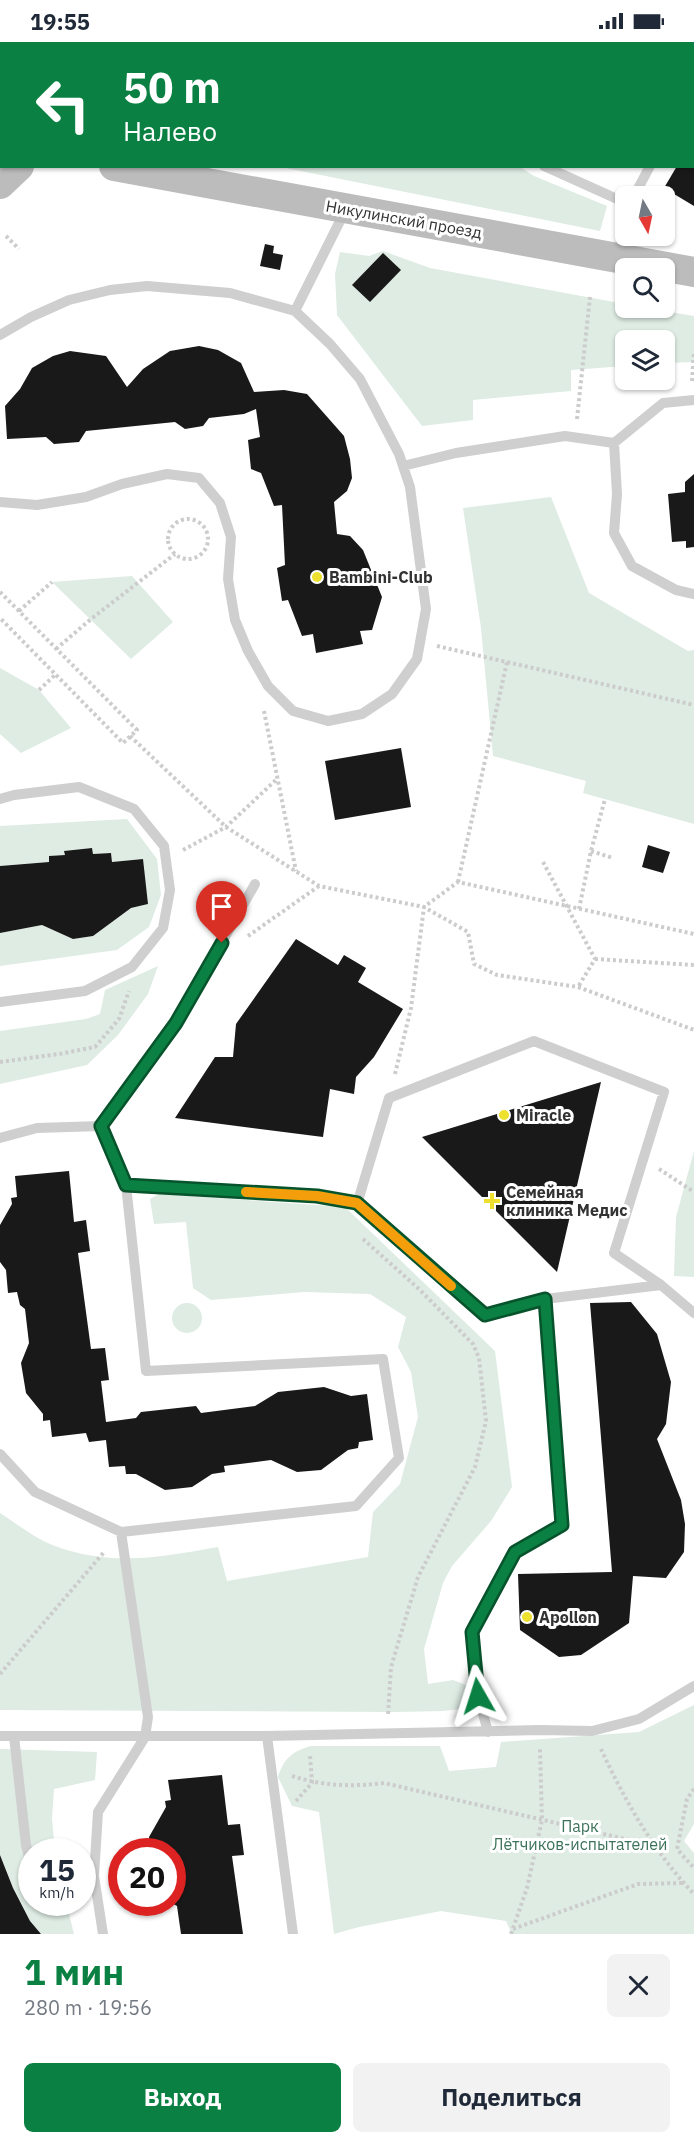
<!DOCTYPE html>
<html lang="ru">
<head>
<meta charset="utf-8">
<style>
  :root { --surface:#fff; --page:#f2f2f3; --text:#1f2937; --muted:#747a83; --accent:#0b8043 }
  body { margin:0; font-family:"IBM Plex Sans",sans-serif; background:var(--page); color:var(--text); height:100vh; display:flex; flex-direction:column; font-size:22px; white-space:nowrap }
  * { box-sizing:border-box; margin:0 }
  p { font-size:20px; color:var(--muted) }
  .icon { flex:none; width:33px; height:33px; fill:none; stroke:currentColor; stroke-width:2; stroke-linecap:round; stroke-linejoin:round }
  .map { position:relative; height:1892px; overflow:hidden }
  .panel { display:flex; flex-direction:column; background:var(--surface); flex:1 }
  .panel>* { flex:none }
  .hud { position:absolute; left:0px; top:0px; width:694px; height:126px; box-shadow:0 2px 4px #0004; background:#0b8043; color:#fff; overflow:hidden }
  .needle { width:39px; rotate:171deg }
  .controls { position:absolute; left:615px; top:144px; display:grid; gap:12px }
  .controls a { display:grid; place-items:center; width:60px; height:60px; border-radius:9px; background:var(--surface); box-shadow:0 2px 4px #0004; font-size:30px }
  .speed { position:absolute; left:18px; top:1796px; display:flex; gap:12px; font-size:30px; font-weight:700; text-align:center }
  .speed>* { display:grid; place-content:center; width:78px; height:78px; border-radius:50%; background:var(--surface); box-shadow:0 2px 4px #0004; line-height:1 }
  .speed small { font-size:15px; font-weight:400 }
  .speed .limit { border:9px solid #d22; background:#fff; color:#111 }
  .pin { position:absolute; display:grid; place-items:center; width:51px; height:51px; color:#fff; margin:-62px -26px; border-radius:50% 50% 50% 0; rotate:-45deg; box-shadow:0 0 6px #0007 }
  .pin .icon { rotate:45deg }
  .me { position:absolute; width:66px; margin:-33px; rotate:354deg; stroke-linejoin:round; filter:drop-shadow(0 0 4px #0008) }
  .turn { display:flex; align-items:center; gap:21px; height:126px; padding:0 24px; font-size:27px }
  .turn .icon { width:78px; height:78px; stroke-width:2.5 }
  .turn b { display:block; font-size:42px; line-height:51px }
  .round { display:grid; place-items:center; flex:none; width:63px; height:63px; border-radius:9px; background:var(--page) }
  .head { display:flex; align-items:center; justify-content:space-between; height:102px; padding:0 24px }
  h1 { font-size:36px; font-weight:700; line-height:45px; color:var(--accent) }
  .button { display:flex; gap:12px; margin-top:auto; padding:12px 24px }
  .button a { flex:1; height:69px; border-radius:9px; background:var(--accent); color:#fff; font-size:24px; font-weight:700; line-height:69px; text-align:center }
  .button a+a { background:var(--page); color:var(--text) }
  .status { display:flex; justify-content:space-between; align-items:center; height:42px; padding:0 30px; background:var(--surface); direction:ltr }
  .status svg { height:16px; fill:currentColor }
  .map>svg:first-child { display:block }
  .green { fill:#deece4 }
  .building { fill:#191919 }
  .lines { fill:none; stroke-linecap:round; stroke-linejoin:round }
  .path { stroke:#ccc; stroke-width:4; stroke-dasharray:3 3; stroke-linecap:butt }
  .lane { stroke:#cfcfcf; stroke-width:10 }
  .secondary { stroke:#bcbcbc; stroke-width:30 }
  .route-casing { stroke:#07532c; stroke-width:15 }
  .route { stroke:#0b8043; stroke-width:10 }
  .slow { stroke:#f59e0b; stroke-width:10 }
  .poi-dot { fill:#eee02f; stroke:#fff; stroke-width:2 }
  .labels { text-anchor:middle; stroke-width:6; stroke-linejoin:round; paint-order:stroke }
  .street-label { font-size:16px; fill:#323232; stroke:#fff }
  .poi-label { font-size:16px; font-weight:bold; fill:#323232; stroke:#fff; text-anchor:start }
  .park-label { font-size:16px; fill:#3c7259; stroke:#fff }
</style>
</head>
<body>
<div class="status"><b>19:55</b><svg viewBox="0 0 49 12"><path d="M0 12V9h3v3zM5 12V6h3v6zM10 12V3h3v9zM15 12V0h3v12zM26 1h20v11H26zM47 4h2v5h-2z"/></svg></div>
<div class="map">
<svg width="694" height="1892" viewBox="0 0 694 1892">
  <rect width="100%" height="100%" fill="#fff"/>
  <path class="green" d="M281 125H520L534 134 607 164 600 189Z
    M383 209 430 226 625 262 626 266H647L694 274V320L665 321 664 298H626L625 324 571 328V349L473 358V378L422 384 337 273 335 232 340 210 369 214Z
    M551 455 589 551 688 609 694 608V782L583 751 586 739 493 714 481 586 463 466Z
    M132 534 173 580 131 617 52 540Z
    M0 626 39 648 71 686 21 711 0 692Z
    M127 777 157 817 161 853 149 885 117 908 0 924V891L42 883 73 897 93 894 131 866 148 862 142 817 112 820 111 811 93 812 92 806 65 809V813L49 814V820L0 824V784Z
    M158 924 148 952 118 993 87 1023 0 1042V989L86 977 100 972 105 948Z
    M694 1109V1235L674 1234 676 1175Z
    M159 1152 345 1165 495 1309 512 1445 491 1479 452 1524 443 1541 424 1607 428 1642 453 1638 466 1643 467 1656 460 1667 443 1669 395 1670 0 1668V1471C17 1482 36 1497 55 1504 112 1525 162 1515 218 1505L227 1539 368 1515 373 1470 400 1442 418 1375 411 1330 398 1305 406 1275 370 1252 304 1250 211 1258 193 1246 186 1180 154 1182 150 1157Z
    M172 1276a15 15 0 1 1 30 0a15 15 0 1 1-30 0Z
    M694 1663V1782L684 1799 694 1811V1892H512L506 1879 441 1869 359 1885 334 1892 319 1770 292 1764 278 1735C284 1716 292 1710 310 1704H440L449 1729 496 1725 501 1700 639 1690Z
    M0 1707 97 1710 95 1738 54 1747 52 1777 55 1809H32V1860H66L74 1892H41L30 1879 13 1846 0 1813Z"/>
  <path class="building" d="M677 124H694V164L664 146Z
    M265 202 274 204 273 211 283 213 280 228 260 224Z
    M383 211 401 228 370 260 352 243Z
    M199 304 218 308 241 321 254 350 284 348 307 352 344 394 350 417 352 436 347 449 334 460 337 492 350 494 363 508 382 555 372 588 360 589 363 602 316 611 313 592 302 594 288 558 282 559 277 526 285 523 282 463 274 464 261 431 251 427 248 398 260 395 256 367 244 372 209 376 203 384 185 387 175 380 86 389 79 400 54 402 46 395 7 397 5 364 20 347 32 326 53 314 70 309 106 314 127 345 143 327 170 309Z
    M694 432V505L686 506V499L672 500 668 452 685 450V440Z
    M401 706 411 765 335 778 325 719Z
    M648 803 670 810 663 831 642 825Z
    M92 806 93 812 111 811 112 820 143 817 148 862 131 866 93 894 73 897 42 883 0 891V824L49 820V814L65 813 64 809Z
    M296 897 338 923 344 913 366 926 358 940 403 967 374 1015 356 1035 354 1052 330 1047 323 1095 175 1076 215 1015H233L236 982Z
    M601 1040 557 1230 422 1095Z
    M69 1129 74 1180 86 1178 90 1209 78 1211 91 1307 105 1306 109 1338 101 1339 106 1380 136 1376 141 1370 196 1364 201 1371 255 1364 278 1350 324 1345 351 1354 367 1352 373 1398 359 1400 358 1406 348 1408 321 1428 297 1430 271 1418 224 1424 225 1430 212 1432 192 1445 165 1448 136 1432H126L125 1424 109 1425 106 1398 89 1400 86 1391 52 1395 50 1378 43 1379V1372L26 1351 21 1321 29 1301 25 1267 20 1263 17 1250 8 1251 6 1228 0 1220V1183L12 1162 11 1156 17 1155 15 1134Z
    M631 1260 657 1292 671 1340 666 1382 657 1397 681 1458 685 1482 684 1510 666 1536 633 1534 629 1581 581 1613 559 1615 520 1588 518 1532 612 1530 590 1261Z
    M222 1733 228 1783 240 1782 244 1813 232 1814 243 1892H181L177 1864 172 1861V1809H151L149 1795 166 1765 165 1759 171 1758 168 1738Z
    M0 1813 13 1846 30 1879 41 1892H0Z"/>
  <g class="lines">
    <path class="path" d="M6 194 19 207
      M692 339 694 309
      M577 377 590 255
      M168 497a20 20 0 1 1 40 0a20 20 0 1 1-40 0Z
      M0 550 137 688 123 701 0 576
      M19 569 52 540
      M437 604 694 663
      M56 607 91 577 175 512
      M39 648 56 632
      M264 669 296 829
      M130 694 226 785 319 844 424 865 468 890 474 922 497 933 578 945 694 988
      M183 808 226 785 278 736
      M591 809 613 816
      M543 820 595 917 578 945
      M458 840 507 620
      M579 867 591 809 605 757
      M248 894 319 844
      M595 917 694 923
      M0 1020 59 1012 95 1005 119 977 129 949
      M395 1032 411 966 424 865 458 840 694 892
      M659 1127 694 1150
      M363 1197 419 1247 473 1302 479 1316 486 1379 475 1425 418 1535 391 1625 388 1673
      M0 1632 105 1509
      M601 1707C625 1759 654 1810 694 1852
      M292 1734C323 1744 352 1745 384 1741L655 1804
      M694 1747 687 1757 677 1807 694 1826
      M296 1759 312 1741 310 1713
      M513 1887 638 1842 683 1841
      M511 1892 527 1846 542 1778 540 1707"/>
    <path class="lane" d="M295 0 299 2
      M625 0 627 2
      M675 2V0
      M693 67H694
      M544 124 626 161
      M634 154 650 124
      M619 215 626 183
      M295 269 345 169
      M0 293 31 275 69 258 110 248 147 244 230 251 295 269 330 302 360 337 399 412 410 445 426 567 417 617 392 652 362 672 328 679 293 669 268 644 248 609 235 578 228 537 231 495 220 461 199 436 167 432 122 442 86 455 37 463 0 460
      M614 401 617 452 614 491 632 524 676 548 694 552
      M403 424 456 411 565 394 614 401 663 361 694 358
      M0 757 14 753 79 745 134 767 164 804 170 848 163 886 132 925 85 949 0 960
      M101 1084 176 981 255 842
      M0 1096 37 1086 101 1084 126 1143 146 1329 383 1317 399 1416 356 1464 121 1490 35 1450 0 1412
      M126 1143 317 1154 357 1162 485 1273 545 1257
      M357 1162 389 1056 534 999 664 1050 614 1211 661 1243
      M488 1690 478 1654 472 1589 515 1510 563 1483 545 1257 661 1243 694 1271
      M0 1694H267L540 1688 592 1689 639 1677 694 1644
      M14 1694 26 1803 32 1827
      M267 1694 293 1892
      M103 1892 94 1834 98 1770 145 1695 148 1675 121 1490"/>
    <path class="secondary" d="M144 2 145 0
      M114 124 694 230
      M0 142 19 124"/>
  </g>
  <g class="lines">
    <g class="route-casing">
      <path id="route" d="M222 901 176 981 101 1084 126 1143 317 1154 357 1161 485 1273 545 1257 562 1483 515 1510 472 1590 478 1654"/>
    </g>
    <use href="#route" class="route"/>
    <path class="slow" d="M246 1150 317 1154 357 1161 451 1244"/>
  </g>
  <g class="poi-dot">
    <circle cx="317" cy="535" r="6"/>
    <circle cx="504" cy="1073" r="6"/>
    <path d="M489 1150h6v6h6v6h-6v6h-6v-6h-6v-6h6z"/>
    <circle cx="527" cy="1575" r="6"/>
  </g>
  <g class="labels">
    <g class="street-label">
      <text transform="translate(404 177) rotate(10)" y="6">Никулинский проезд</text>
    </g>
    <g class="poi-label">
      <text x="329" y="541">Bambini-Club</text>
      <text x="516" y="1079">Miracle</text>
      <text x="506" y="1156">Семейная<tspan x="506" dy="18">клиника Медис</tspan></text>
      <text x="539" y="1581">Apollon</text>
    </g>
    <g class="park-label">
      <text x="580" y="1790">Парк<tspan x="580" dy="18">Лётчиков-испытателей</tspan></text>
    </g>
  </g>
</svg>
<div class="controls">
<a><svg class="needle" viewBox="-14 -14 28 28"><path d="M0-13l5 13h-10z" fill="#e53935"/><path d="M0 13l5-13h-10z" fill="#747a83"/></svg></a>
<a><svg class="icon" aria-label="search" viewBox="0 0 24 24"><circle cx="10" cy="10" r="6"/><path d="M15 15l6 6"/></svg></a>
<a><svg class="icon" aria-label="layers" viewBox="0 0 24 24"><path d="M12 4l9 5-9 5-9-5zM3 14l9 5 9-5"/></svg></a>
</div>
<div class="speed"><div>15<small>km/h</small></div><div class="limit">20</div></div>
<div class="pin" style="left:222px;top:901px;background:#d93025"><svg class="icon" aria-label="arrive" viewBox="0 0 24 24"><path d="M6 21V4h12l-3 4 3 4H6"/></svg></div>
<svg class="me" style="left:478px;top:1654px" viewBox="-20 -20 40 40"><path d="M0-17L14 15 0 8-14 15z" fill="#0b8043" stroke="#fff" stroke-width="4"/></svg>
<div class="hud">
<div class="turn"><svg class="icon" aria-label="left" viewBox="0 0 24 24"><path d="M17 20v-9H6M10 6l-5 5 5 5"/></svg><div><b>50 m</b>Налево</div></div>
</div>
</div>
<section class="panel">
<div class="head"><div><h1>1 мин</h1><p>280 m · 19:56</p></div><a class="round"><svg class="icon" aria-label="close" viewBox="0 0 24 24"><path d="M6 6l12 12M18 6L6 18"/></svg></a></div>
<div class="button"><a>Выход</a><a>Поделиться</a></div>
</section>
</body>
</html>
